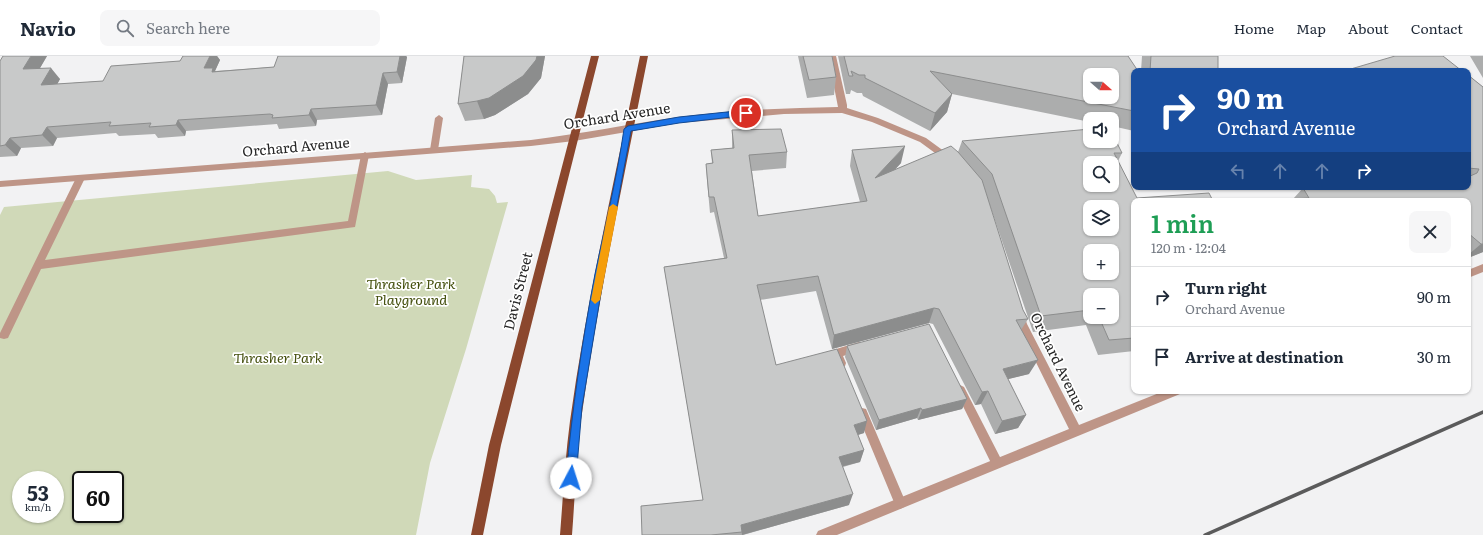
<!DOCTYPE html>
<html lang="en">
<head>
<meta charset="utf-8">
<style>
  :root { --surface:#fff; --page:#f6f6f7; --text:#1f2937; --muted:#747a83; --line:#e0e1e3 }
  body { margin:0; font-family:Literata,serif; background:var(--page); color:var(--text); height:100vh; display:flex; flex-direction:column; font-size:15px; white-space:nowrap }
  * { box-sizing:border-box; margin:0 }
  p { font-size:13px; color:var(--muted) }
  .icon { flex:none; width:22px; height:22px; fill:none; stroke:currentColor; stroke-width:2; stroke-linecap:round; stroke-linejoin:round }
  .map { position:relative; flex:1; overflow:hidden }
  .drawer { position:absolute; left:1131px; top:142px; width:340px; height:196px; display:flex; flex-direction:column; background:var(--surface); border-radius:8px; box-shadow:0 1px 3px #0004 }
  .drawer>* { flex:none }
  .banner { position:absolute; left:1131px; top:12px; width:340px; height:122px; border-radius:8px; box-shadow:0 1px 3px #0004; background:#1a4fa0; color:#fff; overflow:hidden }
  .needle { width:26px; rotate:111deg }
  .fabs { position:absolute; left:1083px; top:12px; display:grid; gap:8px }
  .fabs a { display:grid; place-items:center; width:36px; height:36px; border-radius:8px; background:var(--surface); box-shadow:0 1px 3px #0004; font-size:20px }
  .speed { position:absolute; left:12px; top:415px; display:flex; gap:8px; font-size:20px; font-weight:700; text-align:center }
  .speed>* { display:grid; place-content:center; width:52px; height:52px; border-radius:50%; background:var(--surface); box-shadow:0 1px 3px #0004; line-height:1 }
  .speed small { font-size:10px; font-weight:400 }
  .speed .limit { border:2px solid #111; border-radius:6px; background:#fff; color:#111 }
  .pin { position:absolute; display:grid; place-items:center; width:34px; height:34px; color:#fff; margin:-17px; border:2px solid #fff; border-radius:50%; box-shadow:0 1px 4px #0007 }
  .me { position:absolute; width:44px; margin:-22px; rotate:5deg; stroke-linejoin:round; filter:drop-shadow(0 0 3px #0008) }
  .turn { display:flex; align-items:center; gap:14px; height:84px; padding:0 20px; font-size:18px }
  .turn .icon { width:52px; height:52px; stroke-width:2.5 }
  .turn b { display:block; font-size:28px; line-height:34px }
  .lanes { display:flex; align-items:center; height:38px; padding:0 20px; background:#0003; justify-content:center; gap:20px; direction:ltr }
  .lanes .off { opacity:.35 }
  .round { display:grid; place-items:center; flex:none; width:42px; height:42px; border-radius:8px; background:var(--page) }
  .summary { display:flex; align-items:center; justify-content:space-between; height:68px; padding:0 20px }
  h1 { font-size:24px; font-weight:600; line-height:30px; color:#1e9e55 }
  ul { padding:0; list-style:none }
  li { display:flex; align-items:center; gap:12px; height:60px; padding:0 20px; border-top:1px solid var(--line) }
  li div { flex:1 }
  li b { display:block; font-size:15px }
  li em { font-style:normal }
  header { display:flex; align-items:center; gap:24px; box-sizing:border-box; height:56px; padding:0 20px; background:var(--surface); border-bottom:1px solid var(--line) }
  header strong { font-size:19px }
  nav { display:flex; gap:22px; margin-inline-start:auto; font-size:14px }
  .search { width:280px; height:36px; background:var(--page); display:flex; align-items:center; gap:10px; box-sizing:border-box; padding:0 14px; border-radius:8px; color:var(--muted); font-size:15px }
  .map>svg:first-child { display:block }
  .green { fill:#d0d9b8; fill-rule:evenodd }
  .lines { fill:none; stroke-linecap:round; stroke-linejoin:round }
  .service { fill:#be9587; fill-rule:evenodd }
  .minor { fill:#be9587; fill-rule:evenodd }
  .primary { fill:#8b472d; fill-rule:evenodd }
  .rail { stroke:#5b5b5b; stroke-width:3.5 }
  .wall { fill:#acadad; fill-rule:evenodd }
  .shaded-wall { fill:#8c8d8d }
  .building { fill:#c8c9c9; stroke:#8c8d8d; fill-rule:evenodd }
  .route { fill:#1a73e8; stroke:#114b97 }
  .slow { fill:#f59e0b }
  .labels { text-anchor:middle; stroke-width:3.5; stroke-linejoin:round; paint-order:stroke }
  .street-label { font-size:14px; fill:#262626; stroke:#fff }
  .park-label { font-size:14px; font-style:italic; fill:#444f0d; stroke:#fff }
</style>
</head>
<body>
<header>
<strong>Navio</strong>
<div class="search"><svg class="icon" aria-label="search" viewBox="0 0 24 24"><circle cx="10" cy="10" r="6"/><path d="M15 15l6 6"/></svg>Search here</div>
<nav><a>Home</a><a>Map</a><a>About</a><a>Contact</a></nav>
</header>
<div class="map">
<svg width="1483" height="479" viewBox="0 0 1483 479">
  <rect width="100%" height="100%" fill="#f2f2f3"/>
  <path class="green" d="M388 115 416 124 472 119 471 131 489 133 495 140 497 147 508 146 466 293 430 407 416 479H0V159L4 151ZM21 424H55V458H21ZM81 424H115V458H81Z"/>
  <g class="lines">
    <path class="service" d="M439 59 443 62 438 94 434 97 430 94 435 62Z
      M365 96 369 99 355 171 41 213 8 282 4 283 0 282V277L77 120 80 119 85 122 45 204 348 165 361 99Z
      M859 286 863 288 864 291 863 294 843 300 846 307 845 310 841 312 837 310 832 297 833 294Z
      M960 329 964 331 1001 403 1003 407 1001 411 997 412 993 411 955 334 956 331Z
      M862 352 866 353 906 447 904 451 900 453 896 451 857 357 858 353Z"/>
    <path class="minor" d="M828 0H836L847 49V52L878 62 926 82 952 101 953 103 952 105H946L920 86 872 66 842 57 784 58 679 67 574 85 531 90 0 131V125L531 84C580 78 629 68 678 61 731 54 785 52 838 51Z
      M1483 208V216L1468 222V214Z
      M1019 254 1023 255 1027 268 1079 369 1164 335H1181L1180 338 837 479H816L818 475 1069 373 1017 268 1014 258 1015 255Z"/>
    <path class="primary" d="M591 0H599L501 389 483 479H471L489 389Z
      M640 0H648C624 121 598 242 581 364 576 402 575 441 572 479H560C563 441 565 403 570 365 587 242 615 121 640 0Z"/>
    <path class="rail" d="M1205 479 1483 356"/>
  </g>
  <path class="wall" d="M47 0 40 12 60 23 57 28 103 25 180 5 183 0H217L220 4 215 15 274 11 278 0H406L407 1 402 27 388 28 382 59 317 64 316 70 279 73 277 68 186 75 185 80 158 82 155 78 119 80 116 77 57 82 53 90 21 92 17 100 0 101V5Z
    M464 0H545L541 22 528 38 495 59 484 63 465 65 458 48Z
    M798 0H832L836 21 834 39 807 42Z
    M838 0H1128L1134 15V75L1112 70V63H1090V66L952 38 947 56 930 75 863 40 862 37H857L851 34 850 38H846Z
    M1142 0H1218V15H1141Z
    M1470 0H1483V22Z
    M1468 19 1483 31V196L1468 202V145L1293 143 1303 132 1309 131H1468Z
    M732 74 787 96 786 112 752 115 758 160 860 146 850 110 852 94 901 107 894 114 958 96 962 85 1122 97 1118 105 1134 145V295L1098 299 1086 269 1033 276 985 135 1023 254 1028 263 1021 274 1029 318 1008 323 1026 359 1018 372 995 378 981 348 975 349 933 268 929 267 832 293 816 235 760 244 776 309 864 377 858 379 864 394 860 406 843 411 849 449 743 479H642L703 444 664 211 724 202 714 156 710 157 707 124 706 108 712 107 711 94 732 92ZM1090 239 1112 261H1090Z
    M847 290 967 343 962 353 918 364 917 362 876 374 845 301Z"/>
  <path class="shaded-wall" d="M31 0H47L33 24 23 13Z
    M210 0H217L220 4 215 15 221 23 204 12Z
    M400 0H406L407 1 402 27 397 16Z
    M537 0H545L541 22 528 38 495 59 484 63 477 45Z
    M51 12 60 23 51 40 41 29Z
    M383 17 388 28 382 59 376 49Z
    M952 38 947 56 930 75 935 57Z
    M311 53 317 64 316 70 309 59Z
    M178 64 186 75 185 80 176 69Z
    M47 71 57 82 53 90 42 79Z
    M10 82 21 92 17 100 5 89Z
    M905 90 901 107 872 139 875 122Z
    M1481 188H1483V196L1468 202V199Z
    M934 252 929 267 832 293 834 279Z
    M1038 304 1029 318 996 326 1003 313Z
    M988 335 981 348 975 349 982 336Z
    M967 343 962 353 918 364 922 354Z
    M921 352 917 362 876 374 879 364Z
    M1026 359 1018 372 995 378 1002 365Z
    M867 365 864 377 851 381 854 369Z
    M864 394 860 406 836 412 839 401Z
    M853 438 849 449 742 479 741 469Z"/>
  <path class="building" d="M3 0H31L23 13 51 12 41 29 103 25 111 10 180 5 183 0H210L204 12H213L212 16 274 11 278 0H400L397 16 383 17 376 49 311 53 309 59 272 62 273 59 270 58 178 64 176 69 149 71 151 67 109 70 111 66 47 71 42 79 10 82 5 89 0 90V5Z
    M464 0H537L536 4 523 20 489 42 477 45 458 48Z
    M803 0H832L836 21 809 24Z
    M844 0H1128L1138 15H1134V55L930 15 952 38 935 57 865 22V19H859L851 15 853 20H849ZM1090 19H1112V41H1090Z
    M1151 0H1218V15H1150Z
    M1395 0H1443L1462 15H1344Z
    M1468 19 1483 31V188H1481L1468 177V145H1264L1309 142 1303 132 1315 131H1468V121L1477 117 1479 113 1468 112Z
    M781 73 787 96 749 99 758 160 867 145 852 94 905 90 875 122 951 90 958 96 982 124 1023 254 1028 263 1016 264 1038 304 1003 313 1026 359 1002 365 988 335 982 336 939 253 934 252 834 279 818 220 757 229 776 309 837 293 867 365 854 369 864 394 839 401 853 438 741 469 742 476 711 479H642L641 450 703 444 664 211 727 202 714 141H709L706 108 713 107 711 94 734 92 732 74Z
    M1090 73V85H1112V77L1122 97H1114L1137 142 1209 137 1213 145H1134V282L1109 284 1099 261H1112V239H1090V254L1041 260 992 118 962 85ZM1090 107H1112V129H1090ZM1090 151H1112V173H1090ZM1090 195H1112V217H1090Z
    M929 268 967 343 922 354 921 352 879 364 847 290Z"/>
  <path class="route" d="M746 54 749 55V59L679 67 631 75 604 219 582 351 576 422 575 426 571 427 567 426 566 422C572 354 582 286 595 218 605 170 617 122 624 73L628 70 679 61Z"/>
  <path class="slow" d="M613 148 618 151 600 244 595 248 591 244 609 151Z"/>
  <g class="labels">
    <g class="street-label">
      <text transform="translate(617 60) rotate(-9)" y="5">Orchard Avenue</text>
      <text transform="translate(296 91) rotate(-5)" y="5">Orchard Avenue</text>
      <text transform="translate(518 235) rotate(-76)" y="5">Davis Street</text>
      <text transform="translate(1058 306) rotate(64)" y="5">Orchard Avenue</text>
    </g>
    <g class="park-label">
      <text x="411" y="233">Thrasher Park<tspan x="411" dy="16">Playground</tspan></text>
      <text x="278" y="307">Thrasher Park</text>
    </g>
  </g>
</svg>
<div class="fabs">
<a><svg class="needle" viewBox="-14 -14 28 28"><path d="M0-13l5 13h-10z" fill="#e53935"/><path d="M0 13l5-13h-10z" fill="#747a83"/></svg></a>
<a><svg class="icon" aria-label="sound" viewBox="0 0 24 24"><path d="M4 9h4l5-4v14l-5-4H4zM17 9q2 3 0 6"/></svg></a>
<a><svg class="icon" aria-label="search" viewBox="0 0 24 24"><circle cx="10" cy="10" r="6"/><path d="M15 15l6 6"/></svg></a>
<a><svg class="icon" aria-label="layers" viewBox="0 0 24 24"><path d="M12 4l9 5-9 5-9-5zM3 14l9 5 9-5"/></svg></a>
<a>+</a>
<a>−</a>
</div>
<div class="speed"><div>53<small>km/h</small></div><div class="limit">60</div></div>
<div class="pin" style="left:746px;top:57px;background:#d93025"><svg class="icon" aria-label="arrive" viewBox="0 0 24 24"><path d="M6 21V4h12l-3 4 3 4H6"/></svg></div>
<svg class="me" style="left:571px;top:422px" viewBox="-20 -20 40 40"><circle r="19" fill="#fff"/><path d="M0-13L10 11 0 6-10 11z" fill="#1a73e8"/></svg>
<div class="banner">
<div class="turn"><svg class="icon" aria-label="right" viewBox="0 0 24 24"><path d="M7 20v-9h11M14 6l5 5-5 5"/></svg><div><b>90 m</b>Orchard Avenue</div></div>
<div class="lanes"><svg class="icon off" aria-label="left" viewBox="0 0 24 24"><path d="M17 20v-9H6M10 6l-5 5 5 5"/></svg><svg class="icon off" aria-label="ahead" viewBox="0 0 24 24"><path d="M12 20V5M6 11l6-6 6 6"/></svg><svg class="icon off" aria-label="ahead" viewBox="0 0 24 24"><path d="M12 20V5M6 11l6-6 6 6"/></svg><svg class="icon" aria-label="right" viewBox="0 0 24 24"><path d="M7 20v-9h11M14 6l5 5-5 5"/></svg></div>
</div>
<section class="drawer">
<div class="summary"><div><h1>1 min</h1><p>120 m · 12:04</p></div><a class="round"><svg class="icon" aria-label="close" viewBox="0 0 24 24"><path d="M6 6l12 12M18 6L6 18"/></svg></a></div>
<ul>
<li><svg class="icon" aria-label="right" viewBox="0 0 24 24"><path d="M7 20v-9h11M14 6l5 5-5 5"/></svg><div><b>Turn right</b><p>Orchard Avenue</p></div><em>90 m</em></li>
<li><svg class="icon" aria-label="arrive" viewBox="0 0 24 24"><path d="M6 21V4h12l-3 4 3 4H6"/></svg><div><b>Arrive at destination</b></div><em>30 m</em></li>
</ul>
</section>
</div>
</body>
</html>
